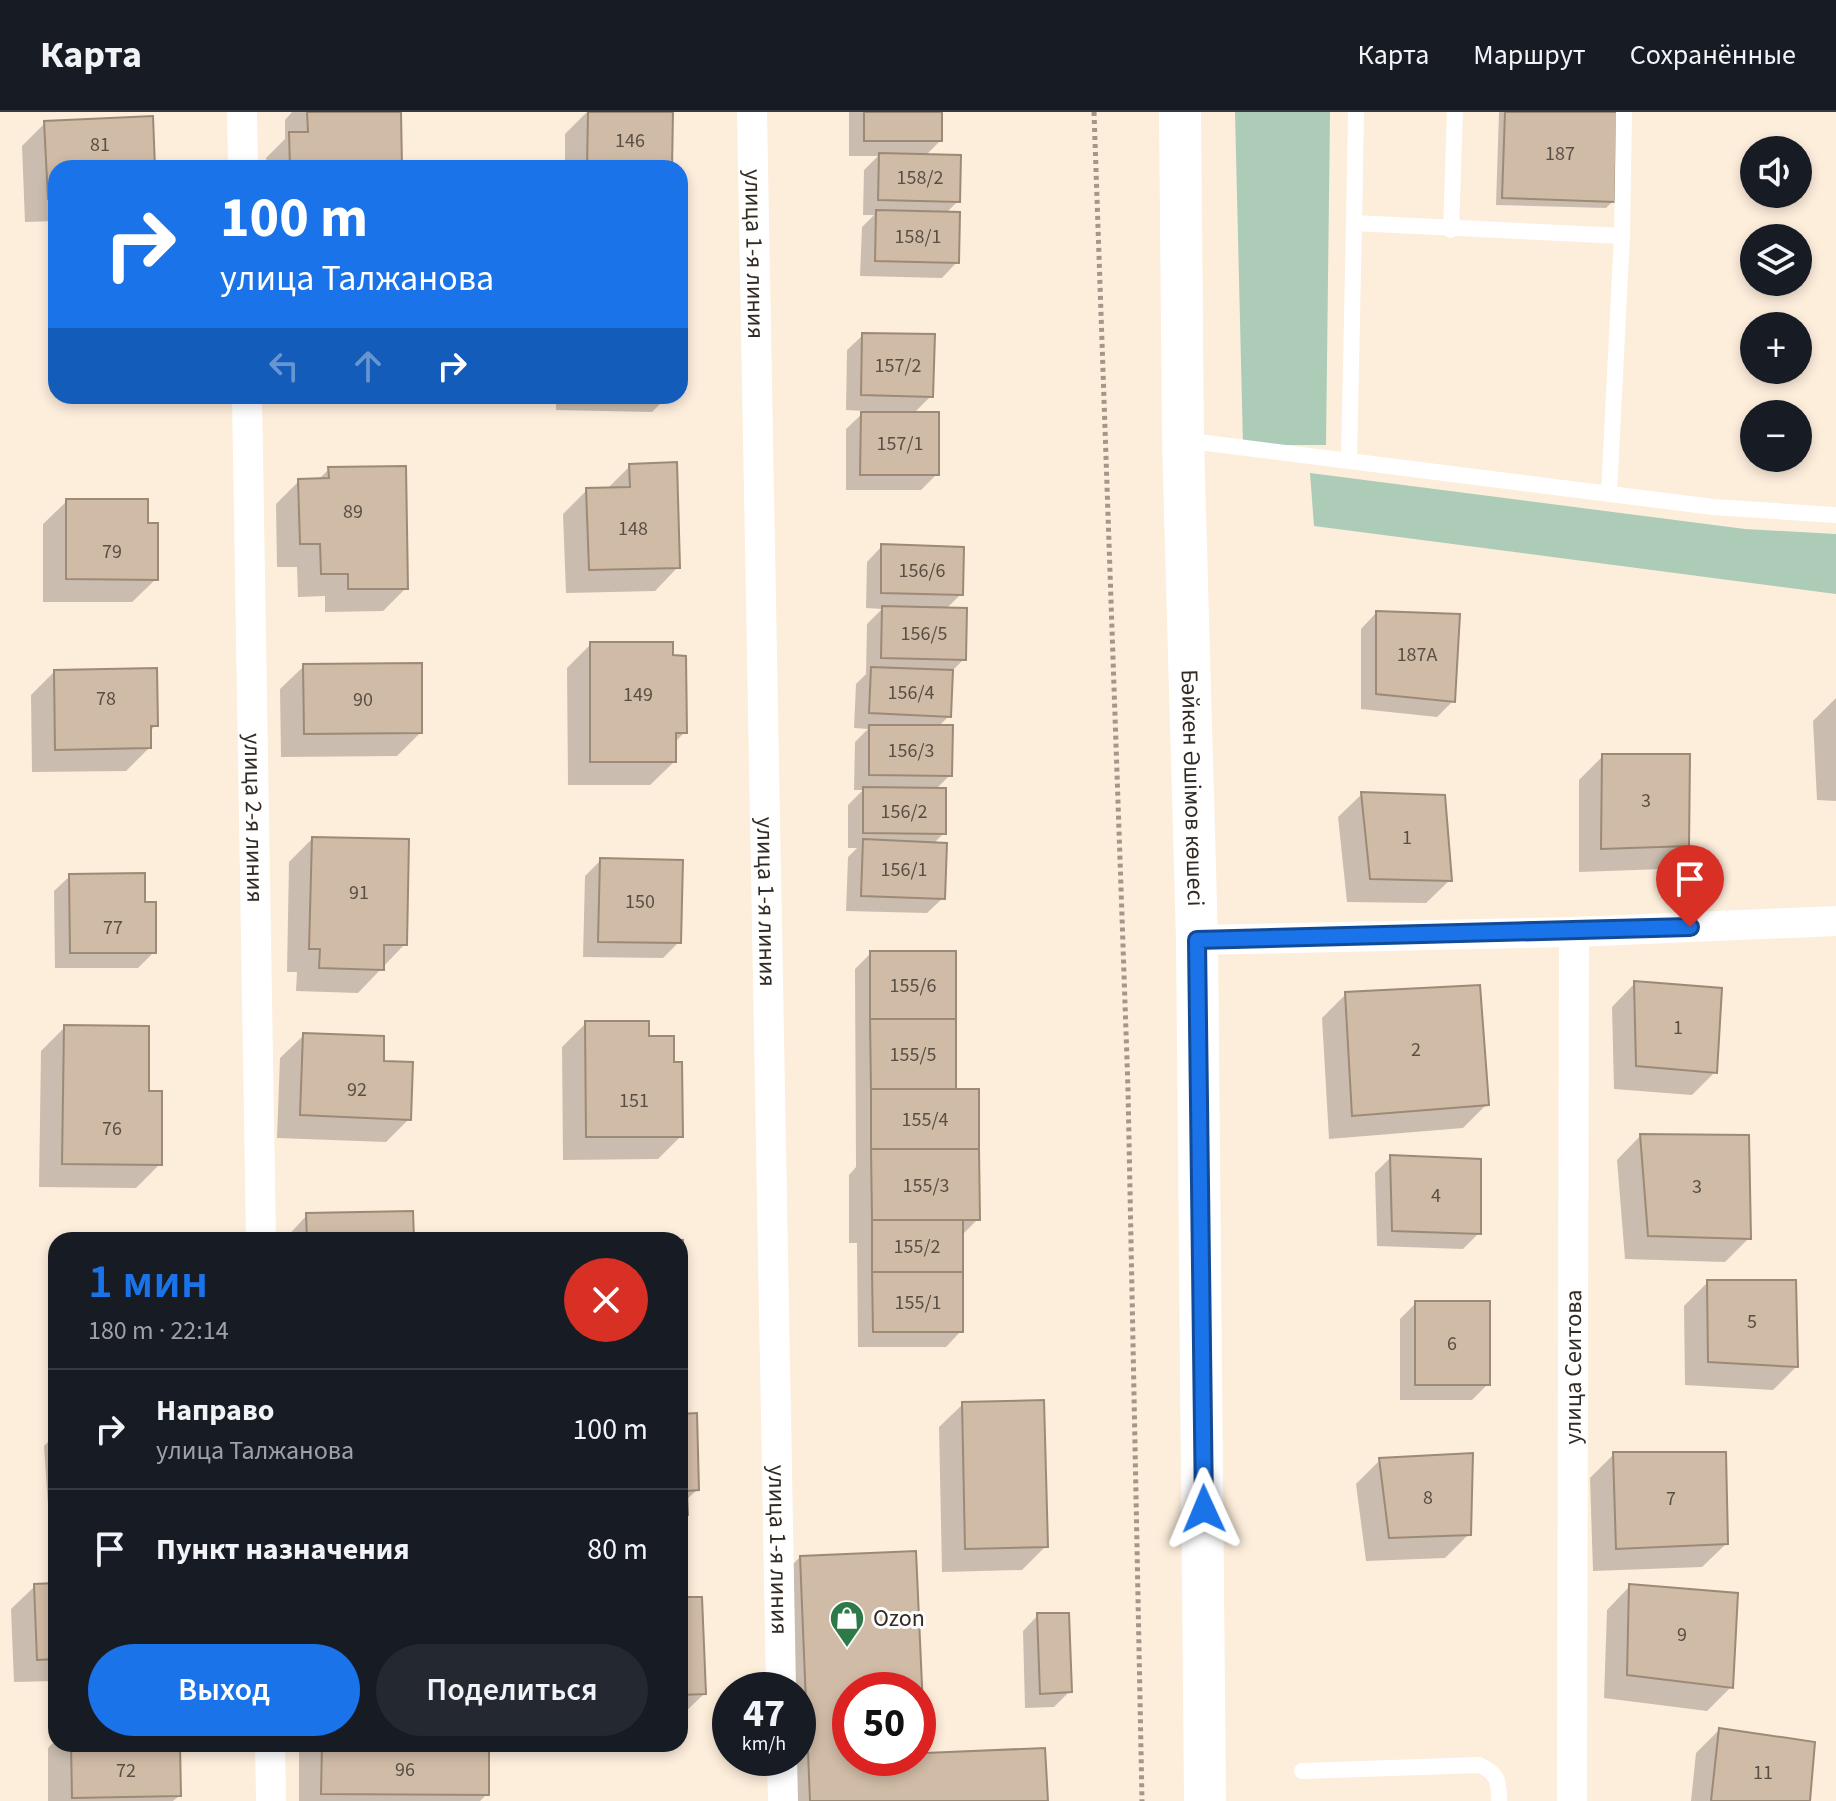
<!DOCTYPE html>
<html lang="ru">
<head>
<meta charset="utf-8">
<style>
  :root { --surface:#171b24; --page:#242831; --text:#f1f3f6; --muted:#9ea1a6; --line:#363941; --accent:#1a73e8 }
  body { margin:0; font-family:"Source Sans 3",sans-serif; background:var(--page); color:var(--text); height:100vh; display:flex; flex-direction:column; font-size:30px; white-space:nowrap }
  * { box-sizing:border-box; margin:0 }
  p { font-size:26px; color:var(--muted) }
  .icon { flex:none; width:44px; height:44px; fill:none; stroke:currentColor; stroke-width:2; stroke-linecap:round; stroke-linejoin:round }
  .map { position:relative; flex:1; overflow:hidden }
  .panel { position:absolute; left:48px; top:1120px; width:640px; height:520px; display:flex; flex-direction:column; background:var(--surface); border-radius:24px; box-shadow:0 4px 12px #0003 }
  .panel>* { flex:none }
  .banner { position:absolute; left:48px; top:48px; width:640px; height:244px; border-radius:24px; box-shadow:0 4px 12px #0003; background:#1a73e8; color:#fff; overflow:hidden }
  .controls { position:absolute; left:1740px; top:24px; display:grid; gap:16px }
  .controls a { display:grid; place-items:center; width:72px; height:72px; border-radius:50%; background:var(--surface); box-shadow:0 4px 12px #0003; font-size:40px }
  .speed { position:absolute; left:712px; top:1560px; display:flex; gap:16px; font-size:40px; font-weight:700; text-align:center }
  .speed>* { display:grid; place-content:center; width:104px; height:104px; border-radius:50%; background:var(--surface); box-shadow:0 4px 12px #0003; line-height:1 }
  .speed small { font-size:20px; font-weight:400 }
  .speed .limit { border:12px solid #d22; background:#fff; color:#111 }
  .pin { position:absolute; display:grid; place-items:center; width:68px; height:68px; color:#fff; margin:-82px -34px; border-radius:50% 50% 50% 0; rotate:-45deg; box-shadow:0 0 8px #0007 }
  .pin .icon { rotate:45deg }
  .me { position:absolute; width:88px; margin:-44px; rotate:359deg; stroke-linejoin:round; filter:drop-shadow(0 0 6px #0008) }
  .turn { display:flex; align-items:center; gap:28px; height:168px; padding:0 40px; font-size:36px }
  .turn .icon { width:104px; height:104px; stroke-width:2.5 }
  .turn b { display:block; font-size:56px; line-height:68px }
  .lanes { display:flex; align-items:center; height:76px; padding:0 40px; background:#0003; justify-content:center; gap:40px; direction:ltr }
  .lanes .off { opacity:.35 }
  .round { display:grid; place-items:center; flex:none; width:84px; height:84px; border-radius:42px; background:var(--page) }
  .head { display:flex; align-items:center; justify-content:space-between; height:136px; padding:0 40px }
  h1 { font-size:48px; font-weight:600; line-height:60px; color:var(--accent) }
  .button { display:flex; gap:16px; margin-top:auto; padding:16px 40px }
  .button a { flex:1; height:92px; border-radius:48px; background:var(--accent); color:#fff; font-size:32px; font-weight:600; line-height:92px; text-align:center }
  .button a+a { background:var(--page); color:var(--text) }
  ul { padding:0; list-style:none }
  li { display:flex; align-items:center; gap:24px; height:120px; padding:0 40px; border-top:2px solid var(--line) }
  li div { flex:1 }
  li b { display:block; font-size:30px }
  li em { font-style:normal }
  header { display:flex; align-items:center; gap:48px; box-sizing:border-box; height:112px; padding:0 40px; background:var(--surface); border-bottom:2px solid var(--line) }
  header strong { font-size:38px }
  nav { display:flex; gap:44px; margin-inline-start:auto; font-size:28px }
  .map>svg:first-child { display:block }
  .green { fill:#acccb7 }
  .shadow { fill:#0003; fill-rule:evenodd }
  .building { fill:#d0bba6; stroke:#9d8a76; stroke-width:2; fill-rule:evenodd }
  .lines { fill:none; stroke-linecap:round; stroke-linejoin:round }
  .path { stroke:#a4978a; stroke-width:5; stroke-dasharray:4 4; stroke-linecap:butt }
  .service { stroke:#fff; stroke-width:16 }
  .minor { stroke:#fff; stroke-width:30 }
  .secondary { stroke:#fff; stroke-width:42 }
  .route-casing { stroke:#114b97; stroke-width:20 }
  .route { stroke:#1a73e8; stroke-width:14 }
  .labels { text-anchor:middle; stroke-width:6; stroke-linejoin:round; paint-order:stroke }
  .number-label { font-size:20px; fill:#5a4f44 }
  .street-label { font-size:24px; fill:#332b23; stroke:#fdfdfd }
  .poi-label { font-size:24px; fill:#332b23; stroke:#fdfdfd; text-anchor:start }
</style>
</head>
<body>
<header>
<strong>Карта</strong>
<nav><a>Карта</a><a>Маршрут</a><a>Сохранённые</a></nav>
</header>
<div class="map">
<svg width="1836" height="1689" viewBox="0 0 1836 1689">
  <rect width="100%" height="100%" fill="#fdeddb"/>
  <path class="green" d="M1235 0H1330L1326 333H1243Z
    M1310 361 1745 417 1836 422V482L1314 414Z"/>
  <path class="shadow" d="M292 0H399V56H267L266 46 285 27V8Z
    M587 0H671L670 56H565V22Z
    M849 0H940V29L925 44 958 89 946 101 957 150 942 166 860 164 862 115 874 103H863L864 58 878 44H849Z
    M1499 0H1615L1613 89 1606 96 1496 93Z
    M45 11 153 56H56V109L25 110 22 34Z
    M56 194V280H50L48 202Z
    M863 223 931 284 913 302 937 362 921 378H846V317L865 299 846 298 847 238Z
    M556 284H668L652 300 556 298Z
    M630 354 678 455 655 479 566 481 563 402 587 378H606Z
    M329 357 406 476 383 499 325 500V484L298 485 297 455H277L276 392 299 369 318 368Z
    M67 389 146 413 156 467 132 490H43V412Z
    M882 434 961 482 945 498 964 547 951 560 949 604 938 615 950 663 935 678 944 721 933 732 943 786 927 801 846 799 848 745 857 736H848V693L863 678H854L855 630 868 617 854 616 856 572 866 562 867 512 882 497 866 496 867 450Z
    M1376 501 1453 589 1437 605 1361 597V517Z
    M591 532 685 620 674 631V650L650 673H568L567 556Z
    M304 554 420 621 397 644 281 645 280 577Z
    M55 559 156 613 149 620V636L126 659 32 660 31 583Z
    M1836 586V689L1817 688 1813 609Z
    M1603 644 1687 733 1663 757 1579 760V668Z
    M1362 682 1450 768 1426 791 1347 790 1338 705Z
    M312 727 405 832 358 881 296 879 297 860H287L289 750Z
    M601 748 679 830 663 846 583 845 585 764Z
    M70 764 143 792 154 840 138 856H55L54 779Z
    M871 841 954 979 978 1107 961 1124V1219L946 1235H858L857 1131H849V1063L856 1055 855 857Z
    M1635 871 1715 960 1692 983 1614 977 1612 895Z
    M1346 882 1487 992 1463 1016 1329 1027 1322 906Z
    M586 911 647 926 672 952 681 1024 658 1047 563 1048 562 935Z
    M65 915 147 981 160 1052 136 1076 39 1075 41 939Z
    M304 923 381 950 409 1007 386 1030 277 1026 280 946Z
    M1640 1024 1749 1126 1725 1150 1625 1147 1617 1048Z
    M1391 1045 1479 1121 1463 1137 1377 1134 1375 1061Z
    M307 1103 412 1128H284Z
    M56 1157V1240H49L50 1162Z
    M1708 1170 1796 1255 1773 1278 1685 1273 1684 1194Z
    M1416 1191 1488 1272 1472 1288H1400V1207Z
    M963 1292 1046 1434 1022 1458 942 1460 939 1315Z
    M680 1304 697 1378 685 1389 686 1402 680 1408Z
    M56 1322V1407H49L44 1334Z
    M1614 1342 1726 1432 1702 1455 1593 1459 1590 1366Z
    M1380 1348 1469 1422 1445 1446 1366 1449 1356 1372Z
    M914 1441 923 1643 1046 1689H779L777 1646H798V1578H774L769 1476 800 1445ZM850 1578H918V1646H850Z
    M56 1473V1569L14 1570 11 1497 35 1474Z
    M1630 1474 1731 1575 1707 1599 1604 1586 1607 1498Z
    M680 1487 704 1582 680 1605Z
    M1038 1503 1070 1579 1054 1595 1025 1596 1023 1519Z
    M1719 1618 1808 1689H1691L1696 1641Z
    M56 1628V1632H178L179 1684 173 1689H48V1636Z
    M299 1632H487V1682L480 1689H299Z"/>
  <path class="building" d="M307 0H401L402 56H290L289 20H308Z
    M588 0H673L672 56H587Z
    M864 0H942V29H864Z
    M1505 0H1617L1615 90 1502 86Z
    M153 4 155 56H56V87H48L44 9Z
    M879 41 961 43 960 90 878 88Z
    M876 98 960 100 959 151 875 149Z
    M862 221 935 222 933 285 861 283Z
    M861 300H939V363H860Z
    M677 350 680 456 589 458 586 376 630 375 629 352Z
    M406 354 408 477H348V462H321L320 432H300L298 367 329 366 328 355Z
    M66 387H148V411H158V468L66 467Z
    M881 432 964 435 963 483 881 481Z
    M882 494 967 496 966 548 881 546Z
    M1376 499 1460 502 1455 590 1376 582Z
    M590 530H673V543L686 544 687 621H676V650H590Z
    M422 551V621L304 622 303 552Z
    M871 555 953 558 951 605 869 601Z
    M157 556 158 614H151V636L55 638 54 558Z
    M869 613H953L952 664 869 663Z
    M1602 642H1690L1689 734 1601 737Z
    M863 675 946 676V722L863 721Z
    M1361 680 1445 683 1452 769 1370 767Z
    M312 725 409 727 407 833H384V858L319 856 320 837H309Z
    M863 727 947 731 945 787 861 784Z
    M600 746 683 748 681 831 598 830Z
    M145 761V790H156V841H70L69 762Z
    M870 839H956V907H870Z
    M1634 869 1722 876 1717 961 1636 954Z
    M1480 873 1489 993 1352 1004 1345 880Z
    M870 907H956V977H871Z
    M585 909H649V924H674V950H682L683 1025H586Z
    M64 913 149 914V979H162V1053L62 1052Z
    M303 921 384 924V949L413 950 411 1008 300 1003Z
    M871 977H979V1037H871Z
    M1640 1022 1749 1023 1751 1127 1648 1124Z
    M871 1037H979L980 1108H872Z
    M1390 1043 1481 1047V1122L1392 1119Z
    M413 1099 414 1128H307L306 1101Z
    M872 1108H963V1160H872Z
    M680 1128H683L685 1206H680Z
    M872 1160H963V1220H873Z
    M1707 1168H1796L1798 1255 1708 1250Z
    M1415 1189H1490V1273H1415Z
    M1044 1288 1048 1435 965 1437 962 1290Z
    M697 1301 699 1378 687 1379 688 1403H680V1302Z
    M1613 1340H1726L1728 1432 1616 1437Z
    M1473 1341 1471 1423 1389 1426 1379 1346Z
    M916 1439 925 1641 1045 1636 1048 1689H810L800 1444ZM850 1578H918V1646H850Z
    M56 1471V1547L37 1548 34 1472Z
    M1629 1472 1738 1481 1733 1576 1627 1563Z
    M680 1485H702L706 1582 680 1583Z
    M1037 1501H1069L1072 1580 1040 1582Z
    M1719 1616 1815 1630 1810 1689H1711Z
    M71 1632H180L181 1684 72 1686Z
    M322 1632H489V1683L321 1682Z"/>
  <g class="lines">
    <path class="path" d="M1094 0 1128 977 1142 1689"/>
    <path class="service" d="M1356 0 1354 111 1622 124 1624 0
      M1451 118 1455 0
      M1183 328 1713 395 1836 403
      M1349 349 1354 111
      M1609 382 1622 124
      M1302 1659 1479 1653C1498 1661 1499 1669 1499 1689"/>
    <g class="minor">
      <path d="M242 0 243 56"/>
      <path id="s1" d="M752 0 781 1578"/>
      <path id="s2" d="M247 284 261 1128"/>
      <path d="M1197 828 1574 820 1836 809"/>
      <path d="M270 1632 271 1689"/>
      <path d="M782 1646 783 1689"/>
      <path id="s3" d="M1572 1689 1574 820"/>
    </g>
    <path class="secondary" id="s4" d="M1180 0 1183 328 1197 828 1205 1689"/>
  </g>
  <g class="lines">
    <g class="route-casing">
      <path id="route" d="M1204 1397 1197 828 1690 815"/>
    </g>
    <use href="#route" class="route"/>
  </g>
  <defs>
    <g id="shop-pin" transform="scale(1.8)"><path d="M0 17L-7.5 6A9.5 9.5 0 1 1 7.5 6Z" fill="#2d7947" stroke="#fdfdfd"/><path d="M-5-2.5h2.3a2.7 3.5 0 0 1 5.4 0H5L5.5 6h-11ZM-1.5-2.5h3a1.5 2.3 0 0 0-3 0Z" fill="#fff"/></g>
  </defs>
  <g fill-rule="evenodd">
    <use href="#shop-pin" x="847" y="1506"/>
  </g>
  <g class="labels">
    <g class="number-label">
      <text x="630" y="35">146</text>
      <text x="100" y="39">81</text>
      <text x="1560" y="48">187</text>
      <text x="920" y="72">158/2</text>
      <text x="918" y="131">158/1</text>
      <text x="898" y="260">157/2</text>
      <text x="900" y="338">157/1</text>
      <text x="353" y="406">89</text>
      <text x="633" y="423">148</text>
      <text x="112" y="446">79</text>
      <text x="922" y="465">156/6</text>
      <text x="924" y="528">156/5</text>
      <text x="1417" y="549">187А</text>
      <text x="911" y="587">156/4</text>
      <text x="638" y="589">149</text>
      <text x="106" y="593">78</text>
      <text x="363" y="594">90</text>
      <text x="911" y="645">156/3</text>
      <text x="1646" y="695">3</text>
      <text x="904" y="706">156/2</text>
      <text x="1407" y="732">1</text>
      <text x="904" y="764">156/1</text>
      <text x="359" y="787">91</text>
      <text x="640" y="796">150</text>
      <text x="113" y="822">77</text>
      <text x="913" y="880">155/6</text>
      <text x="1678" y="922">1</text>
      <text x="1416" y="944">2</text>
      <text x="913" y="949">155/5</text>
      <text x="357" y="984">92</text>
      <text x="634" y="995">151</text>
      <text x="925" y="1014">155/4</text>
      <text x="112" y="1023">76</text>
      <text x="926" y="1080">155/3</text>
      <text x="1697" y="1081">3</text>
      <text x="1436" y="1090">4</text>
      <text x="917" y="1141">155/2</text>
      <text x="918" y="1197">155/1</text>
      <text x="1752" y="1216">5</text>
      <text x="1452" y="1238">6</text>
      <text x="1428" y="1392">8</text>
      <text x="1671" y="1393">7</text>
      <text x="1682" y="1529">9</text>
      <text x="405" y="1664">96</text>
      <text x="126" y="1665">72</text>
      <text x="1763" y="1667">11</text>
    </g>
    <g class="street-label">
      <text dy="8" stroke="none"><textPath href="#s1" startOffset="142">улица 1-я линия</textPath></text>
      <text dy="8" stroke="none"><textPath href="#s4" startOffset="676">Бәйкен Әшімов көшесі</textPath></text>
      <text dy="8" stroke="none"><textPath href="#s2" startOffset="422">улица 2-я линия</textPath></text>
      <text dy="8" stroke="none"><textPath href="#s1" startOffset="790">улица 1-я линия</textPath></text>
      <text dy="8" stroke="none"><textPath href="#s3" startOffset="434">улица Сеитова</textPath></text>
      <text dy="8" stroke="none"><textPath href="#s1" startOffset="1438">улица 1-я линия</textPath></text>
    </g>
    <g class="poi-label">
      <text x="873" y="1514">Ozon</text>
    </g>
  </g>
</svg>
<div class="controls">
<a><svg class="icon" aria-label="sound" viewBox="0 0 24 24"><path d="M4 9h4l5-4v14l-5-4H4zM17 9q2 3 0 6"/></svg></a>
<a><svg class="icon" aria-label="layers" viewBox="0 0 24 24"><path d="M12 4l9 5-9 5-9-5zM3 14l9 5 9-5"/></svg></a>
<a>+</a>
<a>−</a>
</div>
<div class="speed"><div>47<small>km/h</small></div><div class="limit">50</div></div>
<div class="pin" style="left:1690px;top:815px;background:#d93025"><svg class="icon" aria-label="arrive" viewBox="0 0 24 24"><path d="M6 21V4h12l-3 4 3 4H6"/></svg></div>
<svg class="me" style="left:1204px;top:1397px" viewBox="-20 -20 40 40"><path d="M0-17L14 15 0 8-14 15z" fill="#1a73e8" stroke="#fff" stroke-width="4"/></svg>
<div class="banner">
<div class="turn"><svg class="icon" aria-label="right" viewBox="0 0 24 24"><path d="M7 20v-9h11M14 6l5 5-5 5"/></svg><div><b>100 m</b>улица Талжанова</div></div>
<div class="lanes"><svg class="icon off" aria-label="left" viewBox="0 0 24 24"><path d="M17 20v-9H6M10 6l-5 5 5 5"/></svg><svg class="icon off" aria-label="ahead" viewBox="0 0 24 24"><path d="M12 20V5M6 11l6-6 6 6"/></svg><svg class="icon" aria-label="right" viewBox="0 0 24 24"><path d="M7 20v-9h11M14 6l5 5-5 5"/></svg></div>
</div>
<section class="panel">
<div class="head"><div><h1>1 мин</h1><p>180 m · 22:14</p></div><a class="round" style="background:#d93025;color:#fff"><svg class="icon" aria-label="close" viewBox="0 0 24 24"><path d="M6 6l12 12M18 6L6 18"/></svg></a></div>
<ul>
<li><svg class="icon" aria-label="right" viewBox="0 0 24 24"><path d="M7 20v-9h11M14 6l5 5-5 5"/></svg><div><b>Направо</b><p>улица Талжанова</p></div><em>100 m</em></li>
<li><svg class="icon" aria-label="arrive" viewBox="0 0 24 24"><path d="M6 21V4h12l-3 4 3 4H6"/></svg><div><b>Пункт назначения</b></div><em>80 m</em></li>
</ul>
<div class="button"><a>Выход</a><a>Поделиться</a></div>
</section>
</div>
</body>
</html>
